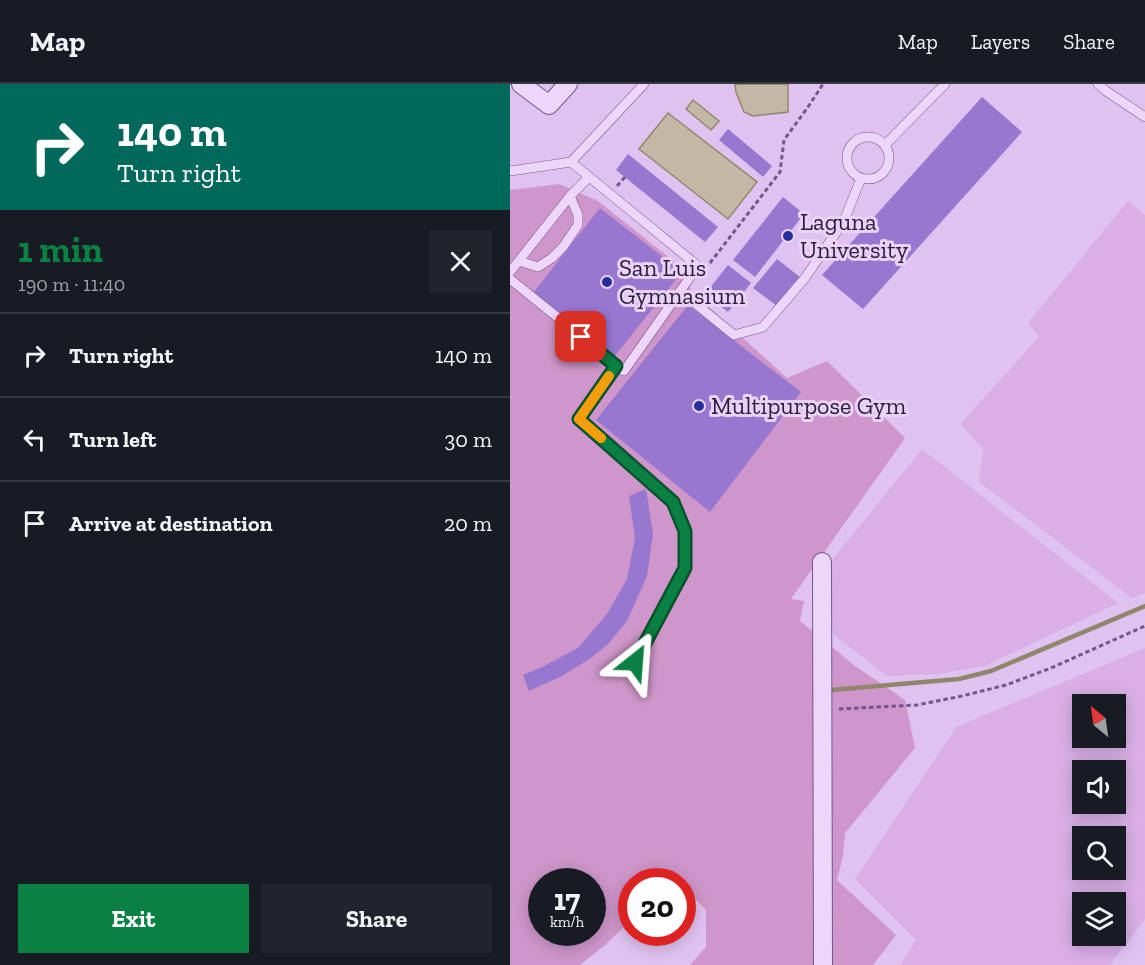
<!DOCTYPE html>
<html lang="en">
<head>
<meta charset="utf-8">
<style>
  :root { --surface:#171b24; --page:#20242c; --text:#f1f3f6; --muted:#9ea1a6; --line:#363941; --accent:#0b8043 }
  body { margin:0; font-family:"Zilla Slab",serif; background:var(--page); color:var(--text); height:100vh; display:flex; flex-direction:column; font-size:22px; white-space:nowrap }
  * { box-sizing:border-box; margin:0 }
  p { font-size:20px; color:var(--muted) }
  .icon { flex:none; width:33px; height:33px; fill:none; stroke:currentColor; stroke-width:2; stroke-linecap:round; stroke-linejoin:round }
  .map { position:relative; flex:1; overflow:hidden }
  .side { display:flex; flex-direction:column; background:var(--surface); width:510px }
  .side>* { flex:none }
  .hud { background:#00695c; color:#fff; overflow:hidden }
  .needle { width:39px; rotate:331deg }
  .controls { position:absolute; left:562px; top:610px; display:grid; gap:12px }
  .controls a { display:grid; place-items:center; width:54px; height:54px; border-radius:0px; background:var(--surface); box-shadow:0 3px 15px #0003; font-size:30px }
  .speed { position:absolute; left:18px; top:784px; display:flex; gap:12px; font-size:30px; font-weight:700; text-align:center }
  .speed>* { display:grid; place-content:center; width:78px; height:78px; border-radius:50%; background:var(--surface); box-shadow:0 3px 15px #0003; line-height:1 }
  .speed small { font-size:15px; font-weight:400 }
  .speed .limit { border:9px solid #d22; background:#fff; color:#111 }
  .pin { position:absolute; display:grid; place-items:center; width:51px; height:51px; color:#fff; margin:-26px; border-radius:12px; box-shadow:0 3px 9px #0006 }
  .me { position:absolute; width:66px; margin:-33px; rotate:28deg; stroke-linejoin:round; filter:drop-shadow(0 0 4px #0008) }
  .turn { display:flex; align-items:center; gap:21px; height:126px; padding:0 18px; font-size:27px }
  .turn .icon { width:78px; height:78px; stroke-width:2.5 }
  .turn b { display:block; font-size:42px; line-height:51px }
  .round { display:grid; place-items:center; flex:none; width:63px; height:63px; border-radius:0px; background:var(--page) }
  .summary { display:flex; align-items:center; justify-content:space-between; height:102px; padding:0 18px }
  h1 { font-size:36px; font-weight:700; line-height:45px; color:var(--accent) }
  .primary-button { display:flex; gap:12px; margin-top:auto; padding:12px 18px }
  .primary-button a { flex:1; height:69px; border-radius:0px; background:var(--accent); color:#fff; font-size:24px; font-weight:700; line-height:69px; text-align:center }
  .primary-button a+a { background:var(--page); color:var(--text) }
  ul { padding:0; list-style:none }
  li { display:flex; align-items:center; gap:18px; height:84px; padding:0 18px; border-top:2px solid var(--line) }
  li div { flex:1 }
  li b { display:block; font-size:22px }
  li em { font-style:normal }
  header { display:flex; align-items:center; gap:36px; box-sizing:border-box; height:84px; padding:0 30px; background:var(--surface); border-bottom:2px solid var(--line) }
  header strong { font-size:28px }
  nav { display:flex; gap:33px; margin-inline-start:auto; font-size:21px }
  main { display:flex; flex:1; min-height:0 }
  .map>svg:first-child { display:block }
  .farmland { fill:#daafe6; fill-rule:evenodd }
  .green { fill:#ce96ca; fill-rule:evenodd }
  .water { fill:#c2b8a5; stroke:#91866b; stroke-width:1.5 }
  .lines { fill:none; stroke-linecap:round; stroke-linejoin:round }
  .stream { stroke:#91866b; stroke-width:4.5 }
  .building { fill:#9777cf }
  .service-casing { stroke:#71588b; stroke-width:10 }
  .minor-casing { stroke:#71588b; stroke-width:20 }
  .path { stroke:#71588b; stroke-width:3; stroke-dasharray:4.5 3; stroke-linecap:butt }
  .service { stroke:#eed6fa; stroke-width:9 }
  .minor { stroke:#eed6fa; stroke-width:18 }
  .route-casing { stroke:#07532c; stroke-width:15 }
  .route { stroke:#0b8043; stroke-width:10 }
  .slow { stroke:#f59e0b; stroke-width:10 }
  .poi-dot { fill:#262d9c; stroke:#ead2f7; stroke-width:2 }
  .labels { text-anchor:middle; stroke-width:6; stroke-linejoin:round; paint-order:stroke }
  .poi-label { font-size:24px; fill:#2a1d3a; stroke:#ead2f7; text-anchor:start }
</style>
</head>
<body>
<header>
<strong>Map</strong>
<nav><a>Map</a><a>Layers</a><a>Share</a></nav>
</header>
<main>
<section class="side">
<div class="hud">
<div class="turn"><svg class="icon" aria-label="right" viewBox="0 0 24 24"><path d="M7 20v-9h11M14 6l5 5-5 5"/></svg><div><b>140 m</b>Turn right</div></div>
</div>
<div class="summary"><div><h1>1 min</h1><p>190 m · 11:40</p></div><a class="round"><svg class="icon" aria-label="close" viewBox="0 0 24 24"><path d="M6 6l12 12M18 6L6 18"/></svg></a></div>
<ul>
<li><svg class="icon" aria-label="right" viewBox="0 0 24 24"><path d="M7 20v-9h11M14 6l5 5-5 5"/></svg><div><b>Turn right</b></div><em>140 m</em></li>
<li><svg class="icon" aria-label="left" viewBox="0 0 24 24"><path d="M17 20v-9H6M10 6l-5 5 5 5"/></svg><div><b>Turn left</b></div><em>30 m</em></li>
<li><svg class="icon" aria-label="arrive" viewBox="0 0 24 24"><path d="M6 21V4h12l-3 4 3 4H6"/></svg><div><b>Arrive at destination</b></div><em>20 m</em></li>
</ul>
<div class="primary-button"><a>Exit</a><a>Share</a></div>
</section>
<div class="map">
<svg width="635" height="881" viewBox="0 0 635 881">
  <rect width="100%" height="100%" fill="#e0c2f0"/>
  <path class="farmland" d="M618 117 635 131V509L622 514 469 398 473 365 450 340 529 253 518 239Z
    M412 365 608 519 475 582 429 590 377 592 323 550 317 482Z
    M635 564V835L600 881H390L406 856 345 795 446 643ZM573 621H606V654H573ZM573 687H606V720H573ZM573 753H606V786H573ZM573 819H606V852H573Z"/>
  <path class="green" d="M49 100 88 117 176 187 181 207 277 294 317 277 395 354 281 515 294 517 290 537 345 582 395 616 405 664 335 749 333 772 327 796 386 851 363 881H180L196 863V826L173 801 172 798H122L121 836 94 862 70 881H0V106ZM32 798H82V849H32Z"/>
  <path class="water" d="M225 0H278V28L243 32 234 28 226 8Z
    M183 16 209 37 201 46 176 25Z
    M158 29 247 98 218 135 129 65Z"/>
  <g class="lines">
    <path class="stream" d="M321 606 449 595 481 587 635 522"/>
  </g>
  <path class="building" d="M472 13 512 48 353 225 312 191Z
    M218 45 262 82 253 93 209 56Z
    M118 70 208 143 195 158 106 86Z
    M273 113 294 130 245 193 223 176Z
    M90 124 172 188 104 273 23 209Z
    M267 175 290 193 267 222 243 204Z
    M218 181 241 199 218 228 195 210Z
    M178 221 291 308 200 428 86 336Z
    M136 405 143 450 137 492 117 537 99 559 81 574 52 592 19 607 13 591 32 583 68 564 97 530 117 495 125 454 119 412Z"/>
  <g class="lines">
    <g class="service-casing">
      <path id="service" d="M588 0 596 7 635 33
        M337 74a21 21 0 1 1 42 0a21 21 0 1 1-42 0Z
        M375 61 435 0
        M61 78 134 0
        M0 87 61 78 188 182 114 287 0 195
        M9 177 28 183 42 174 53 163 68 141V131L60 112
        M0 188 60 112 79 93
        M170 207 224 251 253 243 295 194 334 137 351 94
        M106 282 69 335 163 419 175 447V484L125 577"/>
    </g>
    <g class="minor-casing">
      <path id="minor" d="M11 0 39 21 58 0
        M312 478 313 881"/>
    </g>
    <path class="path" d="M107 102 115 93
      M200 179 270 88 274 56 298 23 313 0
      M329 625 407 621 452 612 496 601 541 584 635 542"/>
    <use href="#service" class="service"/>
    <use href="#minor" class="minor"/>
  </g>
  <g class="lines">
    <g class="route-casing">
      <path id="route" d="M71 253 106 282 69 335 163 418 175 447V484L125 578"/>
    </g>
    <use href="#route" class="route"/>
    <path class="slow" d="M91 354 69 335 99 292"/>
  </g>
  <g class="poi-dot">
    <circle cx="278" cy="152" r="6"/>
    <circle cx="97" cy="198" r="6"/>
    <circle cx="189" cy="322" r="6"/>
  </g>
  <g class="labels">
    <g class="poi-label">
      <text x="290" y="146">Laguna<tspan x="290" dy="28">University</tspan></text>
      <text x="109" y="192">San Luis<tspan x="109" dy="28">Gymnasium</tspan></text>
      <text x="201" y="330">Multipurpose Gym</text>
    </g>
  </g>
</svg>
<div class="controls">
<a><svg class="needle" viewBox="-14 -14 28 28"><path d="M0-13l5 13h-10z" fill="#e53935"/><path d="M0 13l5-13h-10z" fill="#9ea1a6"/></svg></a>
<a><svg class="icon" aria-label="sound" viewBox="0 0 24 24"><path d="M4 9h4l5-4v14l-5-4H4zM17 9q2 3 0 6"/></svg></a>
<a><svg class="icon" aria-label="search" viewBox="0 0 24 24"><circle cx="10" cy="10" r="6"/><path d="M15 15l6 6"/></svg></a>
<a><svg class="icon" aria-label="layers" viewBox="0 0 24 24"><path d="M12 4l9 5-9 5-9-5zM3 14l9 5 9-5"/></svg></a>
</div>
<div class="speed"><div>17<small>km/h</small></div><div class="limit">20</div></div>
<div class="pin" style="left:71px;top:253px;background:#d93025"><svg class="icon" aria-label="arrive" viewBox="0 0 24 24"><path d="M6 21V4h12l-3 4 3 4H6"/></svg></div>
<svg class="me" style="left:125px;top:578px" viewBox="-20 -20 40 40"><path d="M0-17L14 15 0 8-14 15z" fill="#0b8043" stroke="#fff" stroke-width="4"/></svg>
</div>
</main>
</body>
</html>
